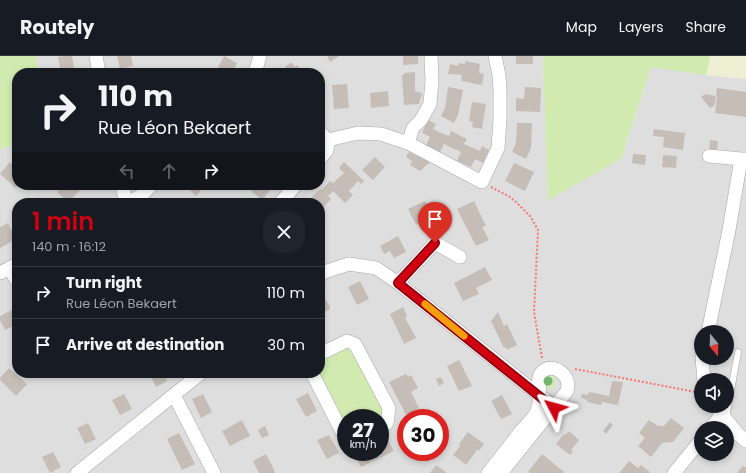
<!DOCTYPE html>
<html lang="en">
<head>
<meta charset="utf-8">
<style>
  :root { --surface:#171b24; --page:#20242c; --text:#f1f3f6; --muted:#9ea1a6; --line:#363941; --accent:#d00212 }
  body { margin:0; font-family:Poppins,sans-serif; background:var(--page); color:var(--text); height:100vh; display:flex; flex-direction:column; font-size:15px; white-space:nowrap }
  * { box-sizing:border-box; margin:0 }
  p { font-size:13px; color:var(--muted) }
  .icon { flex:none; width:22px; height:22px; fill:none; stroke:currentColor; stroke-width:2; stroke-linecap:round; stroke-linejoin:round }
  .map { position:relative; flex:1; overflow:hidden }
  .drawer { position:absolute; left:12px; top:142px; width:313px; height:180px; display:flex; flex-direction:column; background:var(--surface); border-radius:16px; box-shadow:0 2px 6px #0003 }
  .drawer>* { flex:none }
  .top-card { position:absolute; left:12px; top:12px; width:313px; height:122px; border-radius:16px; box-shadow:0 2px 6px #0003; background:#171b24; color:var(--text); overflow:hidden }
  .needle { width:26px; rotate:161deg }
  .tools { position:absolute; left:694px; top:269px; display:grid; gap:8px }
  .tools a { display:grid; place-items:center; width:40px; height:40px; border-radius:50%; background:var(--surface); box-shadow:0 2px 6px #0003; font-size:20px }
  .speed { position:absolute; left:337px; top:353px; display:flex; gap:8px; font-size:20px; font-weight:700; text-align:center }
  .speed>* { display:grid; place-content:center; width:52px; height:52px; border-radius:50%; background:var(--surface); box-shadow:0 2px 6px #0003; line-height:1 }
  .speed small { font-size:10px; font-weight:400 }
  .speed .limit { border:6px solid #d22; background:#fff; color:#111 }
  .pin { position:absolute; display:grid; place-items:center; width:34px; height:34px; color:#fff; margin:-41px -17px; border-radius:50% 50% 50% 0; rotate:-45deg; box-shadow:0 0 4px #0007 }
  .pin .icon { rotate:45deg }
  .me { position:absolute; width:44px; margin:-22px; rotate:309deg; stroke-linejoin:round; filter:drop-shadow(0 0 3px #0008) }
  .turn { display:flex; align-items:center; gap:14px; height:84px; padding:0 20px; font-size:18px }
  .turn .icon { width:52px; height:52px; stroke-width:2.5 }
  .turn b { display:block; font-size:28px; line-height:34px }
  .lanes { display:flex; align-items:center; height:38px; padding:0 20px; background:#0003; justify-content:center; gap:20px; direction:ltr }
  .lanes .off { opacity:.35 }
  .round { display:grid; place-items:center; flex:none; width:42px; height:42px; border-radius:16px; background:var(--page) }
  .headline { display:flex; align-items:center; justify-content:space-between; height:68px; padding:0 20px }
  h1 { font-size:24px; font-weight:600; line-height:30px; color:var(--accent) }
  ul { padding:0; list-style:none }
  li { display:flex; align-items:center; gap:12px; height:52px; padding:0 20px; border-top:1px solid var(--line) }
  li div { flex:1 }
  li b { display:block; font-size:15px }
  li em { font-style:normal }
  header { display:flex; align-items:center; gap:24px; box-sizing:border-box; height:56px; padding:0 20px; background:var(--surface); border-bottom:1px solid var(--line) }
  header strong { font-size:19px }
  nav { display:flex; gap:22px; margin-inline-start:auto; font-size:14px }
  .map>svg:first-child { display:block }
  .residential { fill:#dfdede; fill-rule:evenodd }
  .farmland { fill:#efefd4 }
  .grass { fill:#d0eaaf }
  .building { fill:#c6bdb7 }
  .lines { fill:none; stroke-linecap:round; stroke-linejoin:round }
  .service-casing { stroke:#a8a8a8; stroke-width:7 }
  .minor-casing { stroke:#a8a8a8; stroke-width:14 }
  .path { stroke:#f87572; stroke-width:2; stroke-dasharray:2 2; stroke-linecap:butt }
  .service { stroke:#fff; stroke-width:6 }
  .minor { stroke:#fff; stroke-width:13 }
  .tree { fill:#74b270 }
  .route-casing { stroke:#87010c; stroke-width:10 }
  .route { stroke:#d00212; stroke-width:7 }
  .slow { stroke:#f59e0b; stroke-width:7 }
</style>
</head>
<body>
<header>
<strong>Routely</strong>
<nav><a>Map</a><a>Layers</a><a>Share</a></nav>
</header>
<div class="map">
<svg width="746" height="417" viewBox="0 0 746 417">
  <rect width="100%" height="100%" fill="#f1ede8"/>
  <path class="residential" d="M36 0H545L543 5 548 143 621 103 651 10 706 19 746 23V417H0V93L17 89V129H320V17H39ZM17 147H320V317H17ZM701 276H727V302H701ZM701 324H727V350H701ZM346 362H380V396H346ZM406 362H440V396H406ZM701 372H727V398H701Z"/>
  <path class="farmland" d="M710 0H746V23L706 19Z"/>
  <path class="grass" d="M0 0H36L39 17H17V89L0 93Z
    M545 0H710L706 19 651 11 621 103 548 144 543 5Z
    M346 293 351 294 384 357 380 365V362H346V369L319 317 320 305Z
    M551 319 555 322V329C552 333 549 334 545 331L544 320Z"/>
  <path class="building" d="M64 0H72L75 17H61L58 1Z
    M117 0H131L133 10 120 13Z
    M224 0 237 7 232 17H215Z
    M327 0H339L330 6Z
    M403 0H418V8L403 9Z
    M516 0H533V8H516Z
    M465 5 480 8 479 17 484 18 482 29 461 25 462 19 448 18 450 8 458 10 459 7 465 8Z
    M290 7H292L295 11 297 9 303 17H286L288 16 285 12 286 10Z
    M415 16V35L422 37 419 48 404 49 402 20 405 17Z
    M347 28 349 52 334 53 332 29Z
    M448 31 463 34 458 59 454 67 441 60 445 52Z
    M525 31 541 32 540 56 516 55V42L524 43Z
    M717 32 746 36V61L715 57 717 40H716L714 50 710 52 701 41 705 38 716 40Z
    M388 35 389 50 371 52 370 37Z
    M472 46 486 48 482 73 472 71 473 66 469 65Z
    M428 64 436 68 433 73 441 77 449 80 451 75 467 83 464 88 480 95 482 90 489 94 483 107 475 103 471 111 457 105 461 96 452 92 444 88 440 96 426 89 430 81 422 77Z
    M517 67H532L531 92 526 103 512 96 516 87Z
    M654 73 685 77 683 94 663 91 664 81 653 80Z
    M710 84 718 85 717 97 709 96Z
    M409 96 414 98 430 106 420 115 410 109 412 105 406 101Z
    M633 98 646 99 645 109 632 107Z
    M663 99 677 100 676 112 662 111Z
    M375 101 385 111 373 124 362 114Z
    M10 106 17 113V129H18L16 132 0 118Z
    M344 106 364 125 361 128 358 125 349 135 353 139 345 147 333 135 328 140 331 143 320 155V147H308L307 146 320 133 322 134 330 125 333 127 344 117 339 112Z
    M514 107 534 116 525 135 505 125Z
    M63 129H81L83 131 72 142 75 145 74 147H69L57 136Z
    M184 129H206L196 140Z
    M254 129H276L272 134 271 133 262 144 250 134Z
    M39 141 46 147H34Z
    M425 145 430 155 425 157 428 163 416 169 408 153Z
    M474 145 486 170 482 171 489 184 476 190 457 153Z
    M8 167 16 183 0 192V171Z
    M398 180 406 196 394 202 390 195 384 198 380 190Z
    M485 211 492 224 476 232 479 238 463 245 454 227Z
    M360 225 369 243 357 249 348 231Z
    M324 243 326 244 330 251 329 254 324 256 325 258 320 260V245Z
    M403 251 407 260 405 262 416 282 404 288 390 258Z
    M14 253 17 259V268L5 274 0 264V260Z
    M498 256 504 270 507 268 517 289 507 294 506 291 504 292 491 265Z
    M459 304 472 330 459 335 447 310Z
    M9 312 27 328 16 340 0 324V322Z
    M149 317H164L167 325 156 331Z
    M406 318 408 321 411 319 418 332 411 336 419 352 406 359 389 326Z
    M441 321 444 327 439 330 436 323Z
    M612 325 623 326 618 349 602 346 601 349 587 346V344L581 342 582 338 588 339 589 336 609 340Z
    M308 337 317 355 306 361 296 343Z
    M124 338 132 353 120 359 112 344Z
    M203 338 212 356 201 362 192 343Z
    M502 339 512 358 501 363 491 345Z
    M671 362 684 372 673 386 662 387 651 401 638 390 645 382 639 377 649 364 658 370H664Z
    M242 364 250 380 230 390 222 375Z
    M610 366 613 369 606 378 603 375Z
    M88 367 96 383 85 388 77 372Z
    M265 370 269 379 262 382 258 374Z
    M569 375 579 384 571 394 573 396 570 399 556 388 564 378 565 379Z
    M468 376 484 388 479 395 478 393 466 409 453 399 460 390 459 388Z
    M179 377 195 408 182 414 167 383Z
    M329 379 339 397 327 403 317 384Z
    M387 382 394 395 361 411 354 398 358 396H380V385Z
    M53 396 61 411 50 417 42 401Z
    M266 398 274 414 275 417H259L253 405Z
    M542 398 564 416 563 417H530L528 416Z
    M629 405 638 412 641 409 650 416 649 417H619Z
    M436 409 439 411 447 417H430Z
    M742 410 746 411V417H737Z"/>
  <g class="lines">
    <g class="service-casing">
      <path id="service" d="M726 362 738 296"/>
    </g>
    <g class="minor-casing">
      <path id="minor" d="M96 0 99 17
        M255 17 260 0
        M320 76 328 84 327 94 320 103
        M328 84 358 77 381 78 408 87 482 126 498 92 500 63V35L499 19 495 0
        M408 87 413 72 421 64 430 48 432 24 431 0
        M709 100 741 103
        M122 129 126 147
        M127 147 142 139 152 129
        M280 147 296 129
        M9 212 17 225
        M0 217 17 208
        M320 220 324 216 349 208 376 212 398 227 554 351
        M398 227 435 187 460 201
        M708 276 729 174 741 103H746
        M320 298 347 285 355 288 389 352 387 367 380 371
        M702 302 704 324
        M312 317 341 374 346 376
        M174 339 214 417
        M715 350 738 378 746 385
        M711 372 721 359
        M77 417 201 317
        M488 417C499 403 510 390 520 376 525 370 532 364 536 357 539 351 540 344 540 336 540 329 536 322 542 316 552 306 572 318 567 335L501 417
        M674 417 701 384"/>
    </g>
    <path class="path" d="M491 131 510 141 517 147 530 160 538 174 534 256 542 302
      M575 313 701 337"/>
    <use href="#service" class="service"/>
    <use href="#minor" class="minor"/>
  </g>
  <circle class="tree" cx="548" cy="325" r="4.5"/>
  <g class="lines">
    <g class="route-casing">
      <path id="route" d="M435 187 398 227 554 352"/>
    </g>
    <use href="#route" class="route"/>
    <path class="slow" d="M425 248 464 280"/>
  </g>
</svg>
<div class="tools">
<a><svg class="needle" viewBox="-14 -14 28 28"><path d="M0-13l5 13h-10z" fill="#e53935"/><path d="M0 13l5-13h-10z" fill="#9ea1a6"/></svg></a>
<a><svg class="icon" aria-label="sound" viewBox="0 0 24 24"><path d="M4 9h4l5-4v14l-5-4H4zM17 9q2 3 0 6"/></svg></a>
<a><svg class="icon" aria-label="layers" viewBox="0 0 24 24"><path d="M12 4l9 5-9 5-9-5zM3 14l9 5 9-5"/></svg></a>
</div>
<div class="speed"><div>27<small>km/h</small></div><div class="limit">30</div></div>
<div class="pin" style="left:435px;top:187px;background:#d93025"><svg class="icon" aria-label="arrive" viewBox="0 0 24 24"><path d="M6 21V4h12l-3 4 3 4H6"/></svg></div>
<svg class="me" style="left:554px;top:352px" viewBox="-20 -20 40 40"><path d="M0-17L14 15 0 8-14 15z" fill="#d00212" stroke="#fff" stroke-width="4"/></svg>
<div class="top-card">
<div class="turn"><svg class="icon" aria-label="right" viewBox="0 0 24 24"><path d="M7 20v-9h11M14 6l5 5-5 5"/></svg><div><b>110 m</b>Rue Léon Bekaert</div></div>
<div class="lanes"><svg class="icon off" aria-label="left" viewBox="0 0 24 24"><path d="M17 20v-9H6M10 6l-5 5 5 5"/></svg><svg class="icon off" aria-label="ahead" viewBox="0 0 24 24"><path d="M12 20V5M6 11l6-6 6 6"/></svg><svg class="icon" aria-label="right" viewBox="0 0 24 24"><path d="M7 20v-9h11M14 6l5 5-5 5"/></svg></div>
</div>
<section class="drawer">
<div class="headline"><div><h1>1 min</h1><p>140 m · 16:12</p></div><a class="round"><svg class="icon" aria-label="close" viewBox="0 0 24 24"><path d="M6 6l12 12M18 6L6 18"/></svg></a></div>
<ul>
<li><svg class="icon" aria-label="right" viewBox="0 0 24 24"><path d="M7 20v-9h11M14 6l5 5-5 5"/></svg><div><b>Turn right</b><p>Rue Léon Bekaert</p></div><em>110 m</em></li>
<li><svg class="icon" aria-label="arrive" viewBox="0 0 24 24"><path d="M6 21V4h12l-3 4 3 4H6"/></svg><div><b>Arrive at destination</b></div><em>30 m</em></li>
</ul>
</section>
</div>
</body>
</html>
